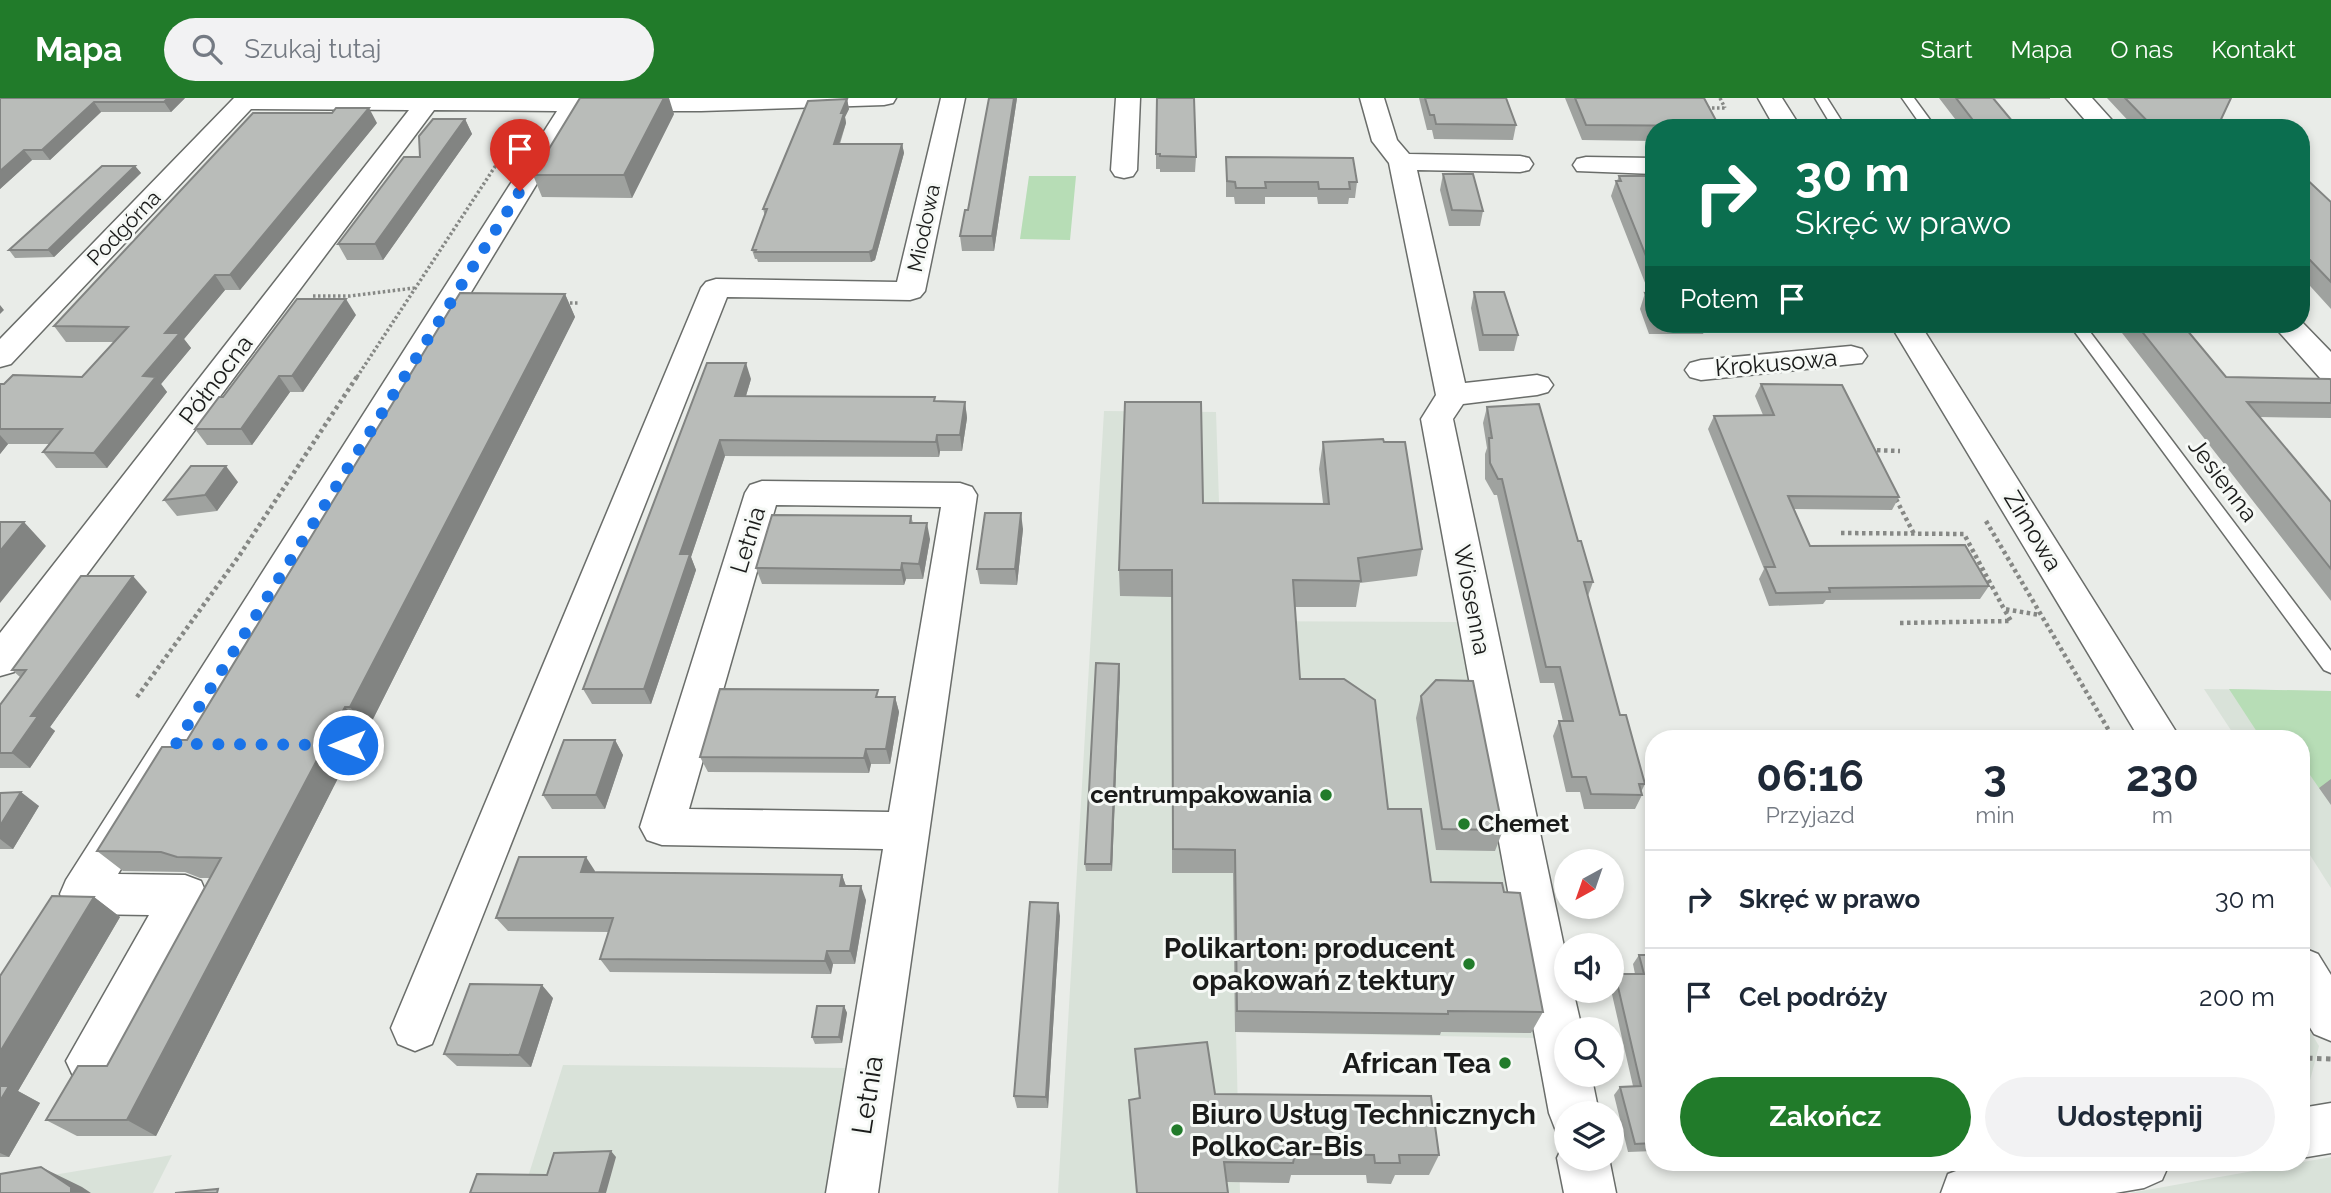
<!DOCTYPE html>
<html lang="pl">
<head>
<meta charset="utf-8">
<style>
  :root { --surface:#fff; --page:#f2f2f3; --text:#1f2937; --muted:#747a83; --line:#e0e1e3; --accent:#217b2a }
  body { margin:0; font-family:Raleway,sans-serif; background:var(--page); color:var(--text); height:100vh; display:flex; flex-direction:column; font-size:26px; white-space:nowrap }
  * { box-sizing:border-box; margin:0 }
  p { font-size:23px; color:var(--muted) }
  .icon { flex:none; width:38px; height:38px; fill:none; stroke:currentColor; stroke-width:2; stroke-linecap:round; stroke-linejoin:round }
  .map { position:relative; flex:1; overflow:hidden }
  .panel { position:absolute; left:1645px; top:632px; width:665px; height:441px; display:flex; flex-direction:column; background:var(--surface); border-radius:28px; box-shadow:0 4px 10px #0003 }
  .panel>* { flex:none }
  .guide { position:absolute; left:1645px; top:21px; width:665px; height:214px; border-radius:28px; box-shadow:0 4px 10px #0003; background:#0b6e4f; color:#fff; overflow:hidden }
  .needle { width:46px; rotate:220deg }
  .fabs { position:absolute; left:1554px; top:751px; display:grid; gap:14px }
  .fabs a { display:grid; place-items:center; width:70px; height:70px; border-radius:50%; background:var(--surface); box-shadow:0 4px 10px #0003; font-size:35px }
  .pin { position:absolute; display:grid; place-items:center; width:60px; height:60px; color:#fff; margin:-72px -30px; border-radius:50% 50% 50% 0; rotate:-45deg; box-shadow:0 0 7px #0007 }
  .pin .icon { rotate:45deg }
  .me { position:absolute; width:77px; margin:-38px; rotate:270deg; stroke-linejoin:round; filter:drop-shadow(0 0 5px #0008) }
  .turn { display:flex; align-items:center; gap:24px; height:147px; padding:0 35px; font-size:32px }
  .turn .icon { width:91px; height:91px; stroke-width:2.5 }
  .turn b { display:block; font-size:49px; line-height:60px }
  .then { display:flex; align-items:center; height:66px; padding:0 35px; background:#0003; gap:14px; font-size:26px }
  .eta { display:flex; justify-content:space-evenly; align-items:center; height:119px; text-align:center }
  .eta b { font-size:42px; font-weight:700; line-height:49px }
  .button { display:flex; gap:14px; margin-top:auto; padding:14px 35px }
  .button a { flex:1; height:80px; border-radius:42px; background:var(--accent); color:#fff; font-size:28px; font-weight:700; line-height:80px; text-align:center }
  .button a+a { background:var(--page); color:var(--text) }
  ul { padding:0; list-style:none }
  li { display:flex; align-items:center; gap:21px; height:98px; padding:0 35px; border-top:2px solid var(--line) }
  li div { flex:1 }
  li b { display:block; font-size:26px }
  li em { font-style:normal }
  header { display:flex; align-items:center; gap:42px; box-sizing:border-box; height:98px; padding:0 35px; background:var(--accent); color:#fff }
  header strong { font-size:33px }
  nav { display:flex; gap:38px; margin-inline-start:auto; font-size:24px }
  .search { width:490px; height:63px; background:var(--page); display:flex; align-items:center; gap:18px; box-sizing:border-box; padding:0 24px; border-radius:38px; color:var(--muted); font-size:26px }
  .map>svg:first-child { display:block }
  .built { fill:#d9e2d9 }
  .green { fill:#b7ddb6 }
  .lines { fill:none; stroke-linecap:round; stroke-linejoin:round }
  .service-casing { stroke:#6a6d6a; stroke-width:3 }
  .minor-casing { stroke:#6a6d6a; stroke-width:3 }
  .tertiary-casing { stroke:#6a6d6a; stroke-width:3 }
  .path-far2 { stroke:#868885; stroke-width:3.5; stroke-dasharray:2.5 2.5; stroke-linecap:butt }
  .path-far1 { stroke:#868885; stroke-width:4.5; stroke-dasharray:3.5 3.5; stroke-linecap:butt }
  .path { stroke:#868885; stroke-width:5; stroke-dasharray:4.5 4.5; stroke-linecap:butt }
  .service { fill:#fff; fill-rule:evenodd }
  .minor { fill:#fff; fill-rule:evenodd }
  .tertiary { fill:#fff; fill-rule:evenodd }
  .wall { fill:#9fa29f }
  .shaded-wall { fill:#828482 }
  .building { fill:#b9bcb9; stroke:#828482; stroke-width:2 }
  .route { stroke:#1a73e8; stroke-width:12; stroke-dasharray:0 21.6 }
  .poi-dot { fill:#217b2a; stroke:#f6f9f6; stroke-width:2.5 }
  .labels { text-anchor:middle; stroke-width:6; stroke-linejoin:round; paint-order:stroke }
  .far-street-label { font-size:21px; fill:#1a1b1a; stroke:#f6f9f6 }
  .street-label { font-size:24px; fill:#1a1b1a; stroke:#f6f9f6 }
  .poi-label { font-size:24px; font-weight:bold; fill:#1a1b1a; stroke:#f6f9f6; text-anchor:end }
  .near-poi-label { font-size:28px; font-weight:bold; fill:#1a1b1a; stroke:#f6f9f6; text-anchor:end }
  .near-street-label { font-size:28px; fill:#1a1b1a; stroke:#f6f9f6 }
</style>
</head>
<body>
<header>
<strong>Mapa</strong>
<div class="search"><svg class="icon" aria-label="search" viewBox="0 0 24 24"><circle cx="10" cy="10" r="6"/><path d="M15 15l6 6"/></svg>Szukaj tutaj</div>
<nav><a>Start</a><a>Mapa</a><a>O nas</a><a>Kontakt</a></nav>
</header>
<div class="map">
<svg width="2331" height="1095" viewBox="0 0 2331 1095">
  <rect width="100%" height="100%" fill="#e9ece8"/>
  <path class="built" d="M1104 313 1216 314 1223 523 1457 524 1537 940 1236 934 1240 1095H1058Z
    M2204 591 2331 593V790L2301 743V640H2236Z
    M2301 918 2319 948 2308 990 2301 991Z
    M563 967 848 970 827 1095H523Z
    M172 1057 153 1095H0V1086Z
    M2331 1059V1095H2130L2320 1061Z"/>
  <path class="green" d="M1029 78H1076L1070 142 1020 141Z
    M2229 591 2331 593V690H2319L2301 664V640H2261Z"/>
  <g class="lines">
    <g class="service-casing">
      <path id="service" d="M1815 0H1827L1846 30H1833Z
        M1902 0H1914L1936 30H1923Z
        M2069 226H2084L2331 553V575L2324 572Z"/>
    </g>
    <g class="minor-casing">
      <path id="minor" d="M234 0H896L893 5 884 7 701 13H581L118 776 185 777 201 783 207 797 108 980 91 987 74 980 66 963 149 817 82 816 66 810 60 796 66 782 557 13 434 12 14 574 0 578V535L409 12 251 11 11 266 0 269V241Z
        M941 0H965L925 193 920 199 910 202 727 199 432 946 415 953 398 946 391 930 701 190 706 184 716 181 897 184Z
        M1116 0H1140L1137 72 1133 78 1124 80 1115 78 1111 72Z
        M1360 0H1384L1397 42 1409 56 1520 58 1529 60 1533 66 1529 72 1520 74 1417 72 1465 285 1537 277 1548 280 1553 287 1548 294 1537 297 1463 306 1453 321 1566 858V892H1573L1582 931H1566V976H1591L1599 1015H1566V1037L1556 1033 1549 1015 1421 321 1436 297 1389 65 1372 43Z
        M1758 0H1782L1801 30H1775Z
        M2066 0H2092L2119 30H2092Z
        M1586 59 1654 60V76L1577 73 1573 67 1577 61Z
        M2301 223 2331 254V283L2320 280 2272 226H2301Z
        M1890 226H1920L2180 640H2139Z
        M1851 248 1862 251 1867 258 1862 265 1701 282 1690 279 1685 272 1690 265 1701 262Z
        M762 383 960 385 972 389 977 397 878 1095H826L883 751 662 747 647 742 640 729 745 395 750 387ZM776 407 941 409 889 714 689 711Z
        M2301 849 2318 856 2331 877V943L2314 936 2301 915Z
        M1566 1041V1060H1609L1616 1095H1564L1557 1060Z"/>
    </g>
    <g class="tertiary-casing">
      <path id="tertiary" d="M2331 1005V1055L2301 1060V1010Z
        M1995 1064H2170L2162 1082 2144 1090 2115 1095H1941L1948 1076 1967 1069Z"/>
    </g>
    <path class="path-far2" d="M1720 0 1725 10
      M1707 10H1726
      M313 198H350L414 190
      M565 205H578
      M357 279 521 29"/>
    <path class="path-far1" d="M1870 352 1900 353
      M1896 401 1914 436
      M1986 423 2111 636
      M1841 435 1964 436 2004 511 2040 517
      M1900 525 2011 523 2004 511
      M137 599 239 458 358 277"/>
    <path class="path" d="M2110 635 2113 640
      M2301 956 2304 960 2331 961"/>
    <use href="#service" class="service"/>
    <use href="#minor" class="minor"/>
    <use href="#tertiary" class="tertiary"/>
  </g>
  <path class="wall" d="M0 0H185L171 14H101L50 62H32L0 91Z
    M989 0H1017L994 153H962L960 138 968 112Z
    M1419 0H1454L1516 27 1513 42 1434 41 1432 32H1427Z
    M1565 0H1704L1719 28V30H1654V43L1582 42Z
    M1939 0H2050V1H1994L2018 30H1962Z
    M2107 0H2231L2217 30H2135Z
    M847 1 849 11 845 19 846 25 840 46H902L904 55 875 162 871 164H758L757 161H755L752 152 765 118 763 111Z
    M674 16 632 100 542 99 533 77Z
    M465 21 472 36 383 162H347L338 146 420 59Z
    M377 25 240 192H225L184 241 191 250 161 286 167 294 107 370H56L43 354 49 346H8L0 356V286L82 279 114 244H66L54 228Z
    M1156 56 1196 59 1195 74H1160V71H1156Z
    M1226 59 1357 84 1355 100H1349L1348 106H1318L1317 99H1265V106H1235L1234 99H1226Z
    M135 68 141 75 54 159 15 160 9 152Z
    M1443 76 1483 113 1480 128H1449L1440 92Z
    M2301 76 2331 104V211L2301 178Z
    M1619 78H1654V226H1800L1798 229 1707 228 1703 236H1649L1640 211 1645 195H1649L1611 98 1616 83H1617Z
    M1474 194 1518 237 1514 253H1479L1471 210Z
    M565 196 575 219 368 631H363L156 1038H77L46 1022 107 968 210 780H200L185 774 123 773 97 753 174 649 187 642Z
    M356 217 303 294H290L252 347H207L195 331 223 299Z
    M2115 226H2182L2226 279 2331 282V320L2259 319 2331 404V503Z
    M751 281 746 298 935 299V303L965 304 967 320 962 353H940L939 359 725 358 691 459 696 472 651 606H592L583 591Z
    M1761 286 1899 399 1892 412 1793 411 1810 448 1989 488 1980 501 1826 502 1823 506 1769 508 1759 481 1764 471 1708 331 1714 318 1763 317 1755 298Z
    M1487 309 1578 443 1593 484 1588 498 1620 617 1645 686 1641 694 1642 697 1635 711H1584L1580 694H1566L1553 638 1559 623H1563L1554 585H1540L1497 397H1494L1485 381V356L1487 350 1483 325Z
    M1323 344H1384L1422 451 1417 478 1360 485 1356 509H1295L1300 581 1388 711 1431 784 1504 794 1543 914 1531 935 1441 934 1440 937 1235 934 1233 775H1172V499L1120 498 1119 472 1203 405H1323L1319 371Z
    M238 384 217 413 177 418 164 402Z
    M911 418 913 425 930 441 923 481H906L904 487 762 486 756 470Z
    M1023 431 1017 487 980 486 977 471Z
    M147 494 50 629 55 633 30 670H0V607L20 579 12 572Z
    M1120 574 1112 773H1086L1085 766Z
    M1421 598 1503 732 1495 753 1436 752 1416 620Z
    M879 599H895L899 614 890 666H871L869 675 708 674 700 659Z
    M615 642 623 657 605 711H552L543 697Z
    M2331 681V707L2319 690Z
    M0 695 39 708 13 751H0Z
    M595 773V775L842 777 846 788 866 802 855 866H833L831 876 610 874 600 861 609 834 508 833 496 820Z
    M94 799 120 819 18 993 40 1005 9 1059H0V878Z
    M1060 818 1048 1010H1017L1014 998Z
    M1639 857H1654V1053L1628 1054 1614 997 1620 989 1633 988 1611 892 1612 882 1615 876H1635L1633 866Z
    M553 900 531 969 457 968 444 956Z
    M844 908 847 915 842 945 815 946 812 939Z
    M1135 951 1215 996 1439 1057 1429 1077H1395L1391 1086 1367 1085 1366 1077H1291L1289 1085 1227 1084 1228 1095H1137L1129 1002 1139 1001Z"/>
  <path class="shaded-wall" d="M168 0H185L171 14 164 4Z
    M664 0H669L674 16 632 100 624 77Z
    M1014 0H1017L994 153 992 138Z
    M847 1 849 11 845 19 846 25 836 55 834 46 841 15Z
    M94 4 101 14 50 62 42 52Z
    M369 10 377 25 240 192 230 177Z
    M465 21 472 36 383 162 375 146Z
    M902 46 904 55 875 162 871 164 869 154Z
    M24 52 32 62 0 91V73Z
    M135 68 141 75 54 159 48 152Z
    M215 177 225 192 184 241 191 250 161 286 167 294 107 370 94 355 143 278 165 235Z
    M565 196 575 219 368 631 350 609Z
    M346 201 356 217 303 294 292 278Z
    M0 207 4 212 0 216Z
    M746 265 751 281 741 314 735 298Z
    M279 278 290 294 252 347 241 331Z
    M965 304 967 320 962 353 960 337Z
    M0 337 8 346 0 356Z
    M937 337 940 353 939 359 936 344Z
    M720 342 725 358 691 459 696 472 651 606 644 591 680 456Z
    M226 368 238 384 217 413 205 397Z
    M1021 415 1023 431 1017 487 1015 471Z
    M24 424 46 448 0 505V453Z
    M927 425 930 441 923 481 919 466Z
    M902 465 906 481 904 487 901 472Z
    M133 478 147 494 50 629 55 633 30 670 12 655 31 618Z
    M1119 566 1120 574 1112 773 1111 766Z
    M895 599 899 614 890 666 886 651Z
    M345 609 363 631 156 1038 127 1022Z
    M615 642 623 657 605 711 596 697Z
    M866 651 871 666 869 675 864 660Z
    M21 694 39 708 13 751 0 741V728Z
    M586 759 595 773 590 788 581 774Z
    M842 777 847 791 840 788Z
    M861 788 866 802 855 866 850 853Z
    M94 799 120 819 18 993 40 1005 9 1059 0 1055V954Z
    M1058 805 1060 818 1048 1010 1046 999Z
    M827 853 833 866 831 876 825 863Z
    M542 887 553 900 531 969 519 957Z
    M844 908 847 915 842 945 839 939Z
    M611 1053 616 1059 606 1095H599Z
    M41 1069 82 1089 91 1095H71Z"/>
  <path class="building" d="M0 0H168L164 4H94L42 52H24L0 73Z
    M580 0H664L624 77H533Z
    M989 0H1014L992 138H960L965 112H968Z
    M1157 0H1194L1196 59 1160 58V56H1156Z
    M1425 0H1506L1516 27 1436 26 1434 17H1430Z
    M1575 0H1704L1719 28 1586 27Z
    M1956 0H1993L2018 30H1979Z
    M2125 0H2231L2217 30H2154Z
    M847 1 841 15H844L834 46H902L873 152 869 154H755L756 152H752L767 111H763L808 3Z
    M336 10H369L230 177H215L165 235H180L143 278 156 279 94 355 43 354 62 331H0V286H4L13 277 82 279 128 229 54 228 253 15H332Z
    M433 21H465L375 146H338L404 59H420L419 38Z
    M1226 59 1353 60 1357 84H1349L1350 91H1319L1318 84H1265L1266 90H1236L1235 84 1227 83Z
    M102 68H135L48 152H9Z
    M1443 76H1473L1483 113 1452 112Z
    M2301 76 2331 104V184L2310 162H2301Z
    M1619 78H1654V178L1616 83H1621Z
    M1474 194H1504L1518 237H1483Z
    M460 195 565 196 350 609H345L127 1022H46L78 968H107L221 760 177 759 161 754 97 753 162 649H174L179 642H187Z
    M1645 195 1654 196V218Z
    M297 201H346L292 278H279L241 331H195L219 299H223Z
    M2136 226H2182L2226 279 2330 281 2331 282V305L2247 304 2331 404V471Z
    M707 265H746L735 298 935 299 934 303 965 304 960 337H937L936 344 720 342 680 456H690L644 591H583Z
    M1761 286 1842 287 1899 399 1788 398 1810 448 1965 447 1989 488 1829 490 1830 494 1776 495 1765 469H1775L1714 318 1774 317Z
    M1125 304H1201L1203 405 1329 406 1323 344 1383 341 1384 344H1405L1422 451 1358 460 1361 483 1293 482 1300 581H1344L1375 602 1388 711H1421L1431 784 1502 785 1504 794 1520 795 1543 914 1448 913V916L1237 913 1235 752 1173 751 1172 472H1119Z
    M1539 306 1578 443H1581L1593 484H1584L1620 617H1626L1645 686H1639L1642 697 1591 696 1586 679H1572L1559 623H1573L1560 569H1546L1502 381H1498L1490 365 1489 340H1492L1487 309Z
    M191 368H226L205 397 164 402Z
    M985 415H1021L1015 471H977Z
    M772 417 911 418 910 425H927L919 466 902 465 901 472 756 470Z
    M0 424H24L0 453Z
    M81 478H133L31 618H38L12 655H0V607L26 572H12Z
    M1096 565 1119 566 1111 766H1085Z
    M1436 582 1473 583 1503 732 1442 731 1421 598Z
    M720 591 878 592 876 599H895L886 651H866L864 660 700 659Z
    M564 642H615L596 697H543Z
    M21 694 0 728V695Z
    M519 759H586L581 774 842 777 840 788H861L850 853H827L825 863 600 861 613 820H496Z
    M52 798 94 799 0 954V878Z
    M1030 804 1058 805 1046 999 1014 998Z
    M1639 857H1654V1045L1635 1046 1620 989 1641 988 1615 876H1644Z
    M470 886 542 887 519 957 444 956Z
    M817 908H844L839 939H812Z
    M1207 944 1215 996 1431 998 1439 1057H1399L1400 1065H1375L1374 1057 1295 1056 1293 1065 1224 1064 1228 1095H1137L1129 1002 1140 1000 1135 951Z
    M0 988H9L0 1003Z
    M611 1053 599 1095H470L477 1076 547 1077 554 1055Z
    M41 1069 71 1089V1095H0V1076Z
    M218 1091 217 1095H175Z"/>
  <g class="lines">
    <path class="route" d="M348 647 176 646 520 93"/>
  </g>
  <g class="poi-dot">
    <circle cx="1326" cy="697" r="7"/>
    <circle cx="1464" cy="726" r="7"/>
    <circle cx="1469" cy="866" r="7"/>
    <circle cx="1505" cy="965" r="7"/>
    <circle cx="1177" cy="1032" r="7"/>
  </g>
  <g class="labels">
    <g class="far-street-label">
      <text transform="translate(124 130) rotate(-46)" y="7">Podgórna</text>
      <text transform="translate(924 130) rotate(-78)" y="7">Miodowa</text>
    </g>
    <g class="street-label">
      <text transform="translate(1776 265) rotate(-5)" y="8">Krokusowa</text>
      <text transform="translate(216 282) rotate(-53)" y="8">Północna</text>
      <text transform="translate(2223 382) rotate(53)" y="8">Jesienna</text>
      <text transform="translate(2033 433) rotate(59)" y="8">Zimowa</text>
      <text transform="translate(748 442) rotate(-73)" y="8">Letnia</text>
      <text transform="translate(1472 502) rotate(79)" y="8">Wiosenna</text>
    </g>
    <g class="poi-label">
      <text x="1312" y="705">centrumpakowania</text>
      <text x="1478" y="734" text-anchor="start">Chemet</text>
    </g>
    <g class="near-poi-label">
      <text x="1455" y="860">Polikarton: producent<tspan x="1455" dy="32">opakowań z tektury</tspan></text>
      <text x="1491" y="975">African Tea</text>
      <text x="1191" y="1026" text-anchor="start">Biuro Usług Technicznych<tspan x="1191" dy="32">PolkoCar-Bis</tspan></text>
    </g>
    <g class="near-street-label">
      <text transform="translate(867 997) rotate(-81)" y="10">Letnia</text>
    </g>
  </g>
</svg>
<div class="fabs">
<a><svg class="needle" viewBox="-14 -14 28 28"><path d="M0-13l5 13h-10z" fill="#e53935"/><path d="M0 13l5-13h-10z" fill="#747a83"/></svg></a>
<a><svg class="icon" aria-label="sound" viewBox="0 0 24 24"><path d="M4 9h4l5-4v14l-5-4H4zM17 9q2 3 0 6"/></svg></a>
<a><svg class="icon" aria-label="search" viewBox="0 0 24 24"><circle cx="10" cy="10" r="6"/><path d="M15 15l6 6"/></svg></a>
<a><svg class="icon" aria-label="layers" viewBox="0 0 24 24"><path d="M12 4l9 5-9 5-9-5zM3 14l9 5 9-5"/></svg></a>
</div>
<div class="pin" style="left:520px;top:93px;background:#d93025"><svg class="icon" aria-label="arrive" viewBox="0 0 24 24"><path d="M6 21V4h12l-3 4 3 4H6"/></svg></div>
<svg class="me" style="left:348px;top:647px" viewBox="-20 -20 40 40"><circle r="17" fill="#1a73e8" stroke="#fff" stroke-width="3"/><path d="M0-11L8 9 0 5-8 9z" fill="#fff"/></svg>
<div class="guide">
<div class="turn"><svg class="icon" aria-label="right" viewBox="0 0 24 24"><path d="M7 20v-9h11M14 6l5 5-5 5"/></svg><div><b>30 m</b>Skręć w prawo</div></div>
<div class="then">Potem<svg class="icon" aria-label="arrive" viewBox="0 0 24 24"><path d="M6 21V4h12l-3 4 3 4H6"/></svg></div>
</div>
<section class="panel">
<div class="eta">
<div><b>06:16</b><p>Przyjazd</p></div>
<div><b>3</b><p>min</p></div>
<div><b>230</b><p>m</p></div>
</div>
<ul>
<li><svg class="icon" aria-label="right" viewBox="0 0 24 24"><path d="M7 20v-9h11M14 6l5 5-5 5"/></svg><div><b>Skręć w prawo</b></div><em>30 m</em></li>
<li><svg class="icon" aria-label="arrive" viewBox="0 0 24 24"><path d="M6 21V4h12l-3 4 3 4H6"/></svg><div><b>Cel podróży</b></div><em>200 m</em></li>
</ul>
<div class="button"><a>Zakończ</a><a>Udostępnij</a></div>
</section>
</div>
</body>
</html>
